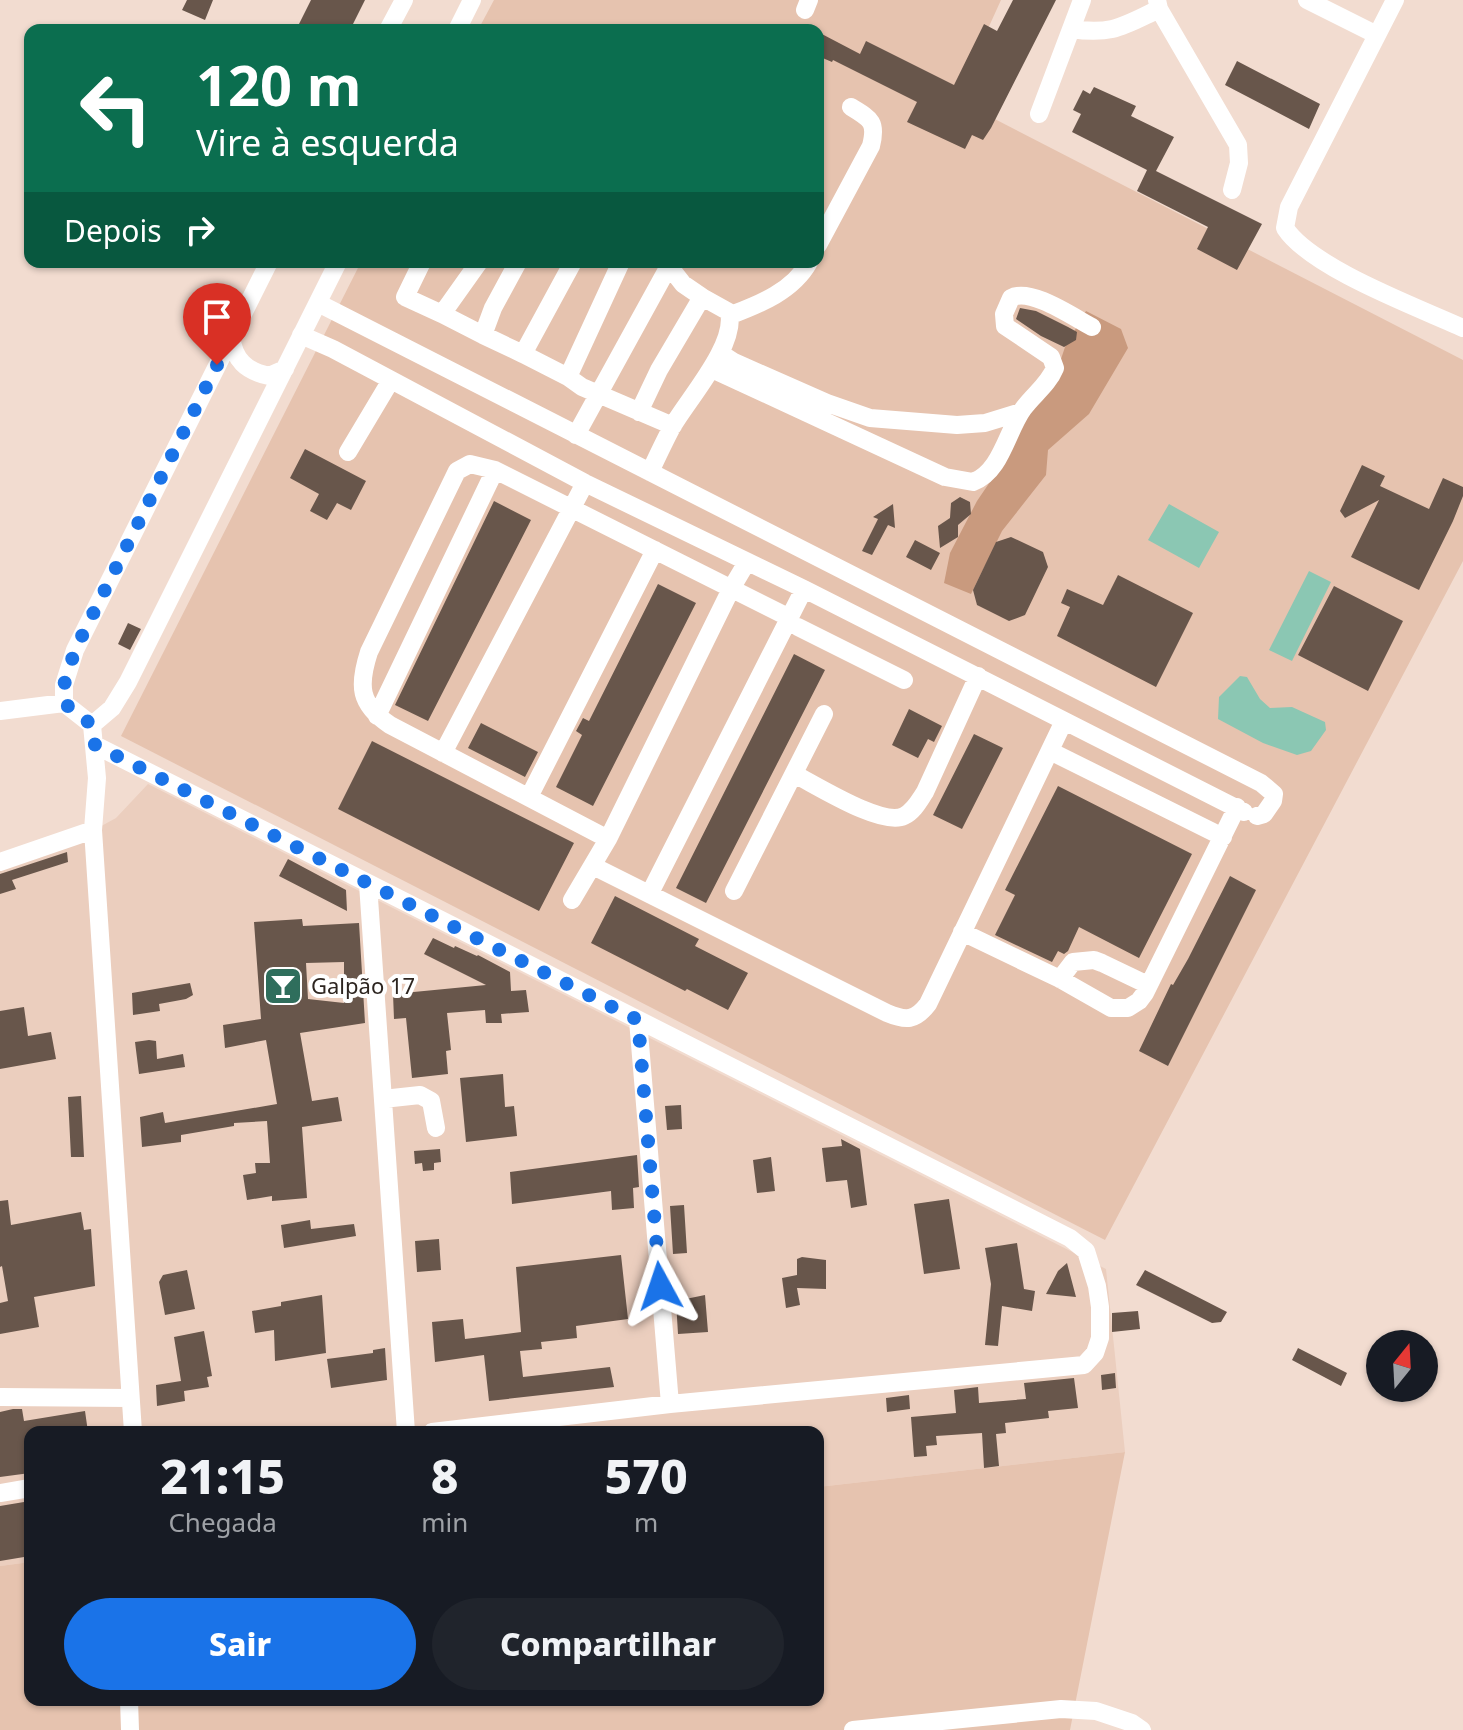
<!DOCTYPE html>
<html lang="pt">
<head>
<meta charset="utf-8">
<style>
  :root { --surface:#171b24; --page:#20242c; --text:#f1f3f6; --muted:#9ea1a6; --accent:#1a73e8 }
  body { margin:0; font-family:"Noto Sans",sans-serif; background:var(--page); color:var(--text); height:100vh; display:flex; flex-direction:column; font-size:30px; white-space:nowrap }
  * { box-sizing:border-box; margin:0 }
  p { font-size:26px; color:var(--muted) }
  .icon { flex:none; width:44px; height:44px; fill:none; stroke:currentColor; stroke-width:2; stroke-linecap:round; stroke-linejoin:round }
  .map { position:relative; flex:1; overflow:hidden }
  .panel { position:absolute; left:24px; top:1426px; width:800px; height:280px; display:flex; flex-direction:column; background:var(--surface); border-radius:16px; box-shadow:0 2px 6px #0004 }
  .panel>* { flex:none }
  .guide { position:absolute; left:24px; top:24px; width:800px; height:244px; border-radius:16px; box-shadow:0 2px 6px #0004; background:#0b6e4f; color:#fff; overflow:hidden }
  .needle { width:52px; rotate:18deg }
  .tools { position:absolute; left:1366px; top:1330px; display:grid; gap:16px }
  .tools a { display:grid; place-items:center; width:72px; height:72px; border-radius:50%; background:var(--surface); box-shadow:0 2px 6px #0004; font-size:40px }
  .pin { position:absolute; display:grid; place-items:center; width:68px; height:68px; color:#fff; margin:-82px -34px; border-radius:50% 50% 50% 0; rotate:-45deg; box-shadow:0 0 8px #0007 }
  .pin .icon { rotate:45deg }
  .me { position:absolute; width:88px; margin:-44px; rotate:355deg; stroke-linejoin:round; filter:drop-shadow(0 0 6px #0008) }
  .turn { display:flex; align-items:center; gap:28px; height:168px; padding:0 40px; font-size:36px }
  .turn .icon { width:104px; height:104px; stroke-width:2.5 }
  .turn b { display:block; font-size:56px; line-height:68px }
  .then { display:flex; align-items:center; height:76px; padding:0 40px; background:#0003; gap:16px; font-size:30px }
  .eta { display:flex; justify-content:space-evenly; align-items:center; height:136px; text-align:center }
  .eta b { font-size:48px; font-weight:800; line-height:56px }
  .button { display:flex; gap:16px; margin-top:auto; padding:16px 40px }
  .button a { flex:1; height:92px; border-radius:48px; background:var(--accent); color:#fff; font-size:32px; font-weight:800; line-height:92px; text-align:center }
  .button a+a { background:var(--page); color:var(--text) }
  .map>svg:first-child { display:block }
  .built { fill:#ebcebe }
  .green { fill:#e6c3af }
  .forest { fill:#c99a7e }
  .water { fill:#8bc7b3 }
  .building { fill:#68564b; fill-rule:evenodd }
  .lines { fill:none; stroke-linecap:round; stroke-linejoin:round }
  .minor { stroke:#fff; stroke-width:18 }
  .route { stroke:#1a73e8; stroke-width:14; stroke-dasharray:0 25.2 }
  .labels { text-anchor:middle; stroke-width:8; stroke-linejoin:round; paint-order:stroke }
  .poi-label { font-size:22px; fill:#2d2520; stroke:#fff; text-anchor:start }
</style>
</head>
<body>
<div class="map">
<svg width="1463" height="1730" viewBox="0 0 1463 1730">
  <rect width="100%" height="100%" fill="#f2dcd0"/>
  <path class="built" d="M148 784 1106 1269 1125 1452 818 1487V1432H30V1562L0 1566V868L63 847 116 818Z"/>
  <path class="green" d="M494 0H1001L956 99 1463 360V561L1105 1240 121 736 361 262H818V30H478Z
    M1125 1452 1070 1730H0V1566L30 1562V1700H818V1487Z"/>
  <path class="forest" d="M1086 311 1121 329 1128 348 1089 414 1048 450 1046 475 1002 531 971 594 944 583 950 553 977 501 994 476 1001 451 1059 365 1065 347Z"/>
  <path class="water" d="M1169 504 1219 532 1199 568 1148 540Z
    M1309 571 1331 582 1292 661 1269 650Z
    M1240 676 1247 677 1260 699 1270 708 1292 707 1325 722 1326 730 1311 751 1297 755 1263 743 1218 719 1219 697Z"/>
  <path class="building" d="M187 0H213L205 20 182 10Z
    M311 0H365L350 30H296Z
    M1013 0H1056L991 128 983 140 972 135 965 149 907 122 917 102 833 60 832 62 818 56V32L860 54 866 41 954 85 984 24 997 31Z
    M1237 61 1320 104 1309 129 1225 85Z
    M1094 87 1136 106 1131 116 1174 137 1156 171 1262 224 1237 270 1197 249 1208 227 1137 191 1147 170 1072 132 1081 114 1073 110 1083 90 1090 94Z
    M1020 308 1036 311 1068 327 1077 332 1076 340 1064 347 1041 336 1016 319Z
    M305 449 366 481 351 510 337 503 327 520 310 511 319 494 290 478Z
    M1362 465 1385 476 1380 486 1429 509 1443 478 1463 487V496L1453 521 1419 590 1351 557 1379 500 1345 518 1340 511Z
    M960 497 970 502 971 514 958 525V537L940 548 938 526 950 518 951 503Z
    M494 501 531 520 428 721 395 705Z
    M893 504 895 528 888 525 872 555 862 551 878 519 873 517Z
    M1011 537 1043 552 1048 567 1025 615 1009 621 977 605 973 590 996 542Z
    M915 540 940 553 931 570 906 557Z
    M1118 575 1193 613 1156 687 1057 636 1070 607 1061 603 1067 589 1103 605Z
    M658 584 696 603 593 806 556 787 582 735 576 731 583 718 589 721Z
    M1334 586 1403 621 1368 691 1298 655Z
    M128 623 141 629 130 650 118 644Z
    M794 654 825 670 706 903 676 888Z
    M909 709 942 726 934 742 928 739 918 758 892 745Z
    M481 723 538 752 525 777 468 748Z
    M974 734 1003 748 962 829 933 815Z
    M372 741 574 843 539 911 338 809Z
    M1058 786 1192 854 1139 958 1079 927 1068 951 1064 954 1058 951 1052 962 995 935 1015 895 1005 890Z
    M67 852 68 862 12 880 16 889 0 894V874Z
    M288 859 346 890 347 911 279 876Z
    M1230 876 1256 890 1168 1066 1139 1051 1171 984 1173 985 1188 959Z
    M615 896 699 939 695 946 748 973 728 1010 687 989 685 991 591 943Z
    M302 919 303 926 359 923 365 1023 300 1033 312 1101 338 1097 342 1121 302 1127 307 1198 272 1201V1196L247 1200 243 1175 256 1173 255 1163H270L267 1121 234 1123V1126L181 1135V1142L142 1147 140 1117 163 1112 165 1123 277 1104 266 1040 225 1048 223 1025 261 1019 254 922ZM344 962V1003L308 999 306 963Z
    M433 938 454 948 455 946 477 956 478 955 510 972 511 991 526 990 529 1012 501 1014 502 1023H486L485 1010 447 1013 451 1050 446 1051 448 1074 412 1078 406 1018 394 1019 393 994 486 985 424 954Z
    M190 983 193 995 186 999 159 1004 160 1011 133 1015 132 993Z
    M24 1007 28 1036 51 1032 56 1059 0 1069V1011Z
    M149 1040 156 1041 157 1059 183 1054 185 1067 139 1074 135 1042Z
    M503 1074 505 1107 514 1106 517 1136 466 1142 460 1078Z
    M81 1096 84 1157H71L68 1097Z
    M681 1105 682 1129 667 1130 665 1106Z
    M841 1139 860 1149 867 1205 851 1208 847 1180 826 1182 822 1148 842 1146Z
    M440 1149 441 1162 434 1163V1170L423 1171 422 1163 415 1164 414 1151Z
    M637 1155 639 1187 633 1188 634 1208 612 1210 611 1191 512 1204 510 1172Z
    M771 1157 775 1191 757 1193 753 1160Z
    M949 1199 960 1269 924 1274 914 1204Z
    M8 1200 11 1225 81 1212 84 1230 91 1229 95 1286 34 1297 39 1327 0 1334V1303L8 1301 2 1266 0 1267V1201Z
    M684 1205 687 1253 673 1254 670 1206Z
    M310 1220 311 1229 354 1224 356 1236 284 1248 281 1225Z
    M439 1239 441 1270 417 1272 415 1241Z
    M1017 1243 1024 1289 1035 1291 1032 1311 1002 1306 998 1346 985 1345 991 1284 985 1248Z
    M621 1255 628 1319 576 1326 577 1338 541 1342 542 1349 520 1351 523 1377 610 1367 614 1387 489 1401 484 1355 435 1362 432 1322 463 1319 465 1339 521 1332 516 1267Z
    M802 1257 826 1260V1289L797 1288 800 1305 786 1308 782 1278 797 1275V1259Z
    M1067 1263 1076 1297 1046 1294 1058 1271Z
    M187 1270 195 1309 165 1315 159 1282 163 1275Z
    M1145 1270 1227 1312 1221 1322 1212 1323 1136 1285Z
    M322 1295 326 1353 275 1361 274 1330 255 1333 252 1311 281 1306V1302Z
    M705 1295 708 1332 678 1334 676 1301Z
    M1138 1311 1140 1329 1112 1332V1313Z
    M204 1331 212 1376 207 1377 209 1387 184 1391 185 1401 157 1406 156 1385 181 1381 174 1337Z
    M385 1348 387 1380 331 1388 327 1359 373 1353V1350Z
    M1298 1348 1347 1373 1341 1386 1292 1360Z
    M1115 1373 1116 1388 1102 1390 1101 1375Z
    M1074 1378 1078 1408 1048 1411 1049 1418 1005 1423 1006 1433 996 1434 999 1466 984 1468 982 1433 936 1436 937 1445 926 1446 927 1456 914 1457 911 1417 956 1413 954 1390 978 1387 979 1403 1026 1399 1024 1383Z
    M909 1395 910 1409 887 1412 886 1398Z
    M13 1409H22L24 1421 85 1411 88 1432H30V1473L0 1477V1412Z
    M30 1501V1556L0 1561V1506Z"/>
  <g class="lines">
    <path class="minor" d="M1157 0 1159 9 1238 145 1239 163 1232 190
      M1307 0 1377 35
      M1395 0 1289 207 1285 228C1311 268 1417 307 1463 328
      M805 10 809 0
      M1071 29C1113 35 1123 26 1159 9
      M388 30 404 0
      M457 30 472 0
      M1039 114 1082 0
      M818 245 871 146C877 122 871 119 851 107
      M422 262 405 297 442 314 479 262
      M518 262 493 308 483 335 523 354 573 262
      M621 262 568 377 582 387 673 426
      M318 303 1261 783 1274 794 1273 801 1264 814 1257 816
      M442 314 483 335
      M731 315C760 304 793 291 809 262
      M301 335 333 349 585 483 804 589 1244 812
      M231 336C234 360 246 371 269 376L285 369
      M720 353 734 362 827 403 870 418 957 425 985 423 1021 412
      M523 354 568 377
      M712 369 945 477 973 482C1001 472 1007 431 1023 409 1034 394 1048 385 1055 368L1051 357 1005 326 1004 314 1011 298C1030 287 1073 317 1092 327
      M576 435 669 266 683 284 702 297 659 370 639 412
      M348 452 391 380
      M650 472C657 457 664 442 672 427 688 399 737 345 729 312L702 297
      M798 627 904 680
      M64 703V685L75 650 269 262
      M0 711 64 703 92 725 97 778 93 830 133 1432
      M377 716 495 470
      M92 725 112 708 128 682 338 262
      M95 745 1070 1238 1086 1251 1097 1286 1100 1307V1338L1095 1353 1084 1365 670 1404 432 1432
      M1050 751 1223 837
      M443 753 585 483
      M794 774C816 785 882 827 904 816 914 811 919 801 925 792L978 676
      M529 797 655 550
      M608 839 390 725C359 704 358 686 369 652L457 471 470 464 495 470 790 618
      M0 862 93 830
      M593 866 887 1013C906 1021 915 1021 928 1004L1064 721
      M368 884 406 1432
      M734 891 824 714
      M650 893 804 589
      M572 900 608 839 731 589 747 562
      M962 932 1060 979 1111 1008H1128L1139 1001 1145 993 1237 807
      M1060 979 1073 962 1094 960 1102 963 1148 985
      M638 1020 670 1404
      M383 1099 420 1095 431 1101 436 1128
      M0 1397 130 1398
      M0 1493 30 1488
      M129 1700 130 1730
      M853 1730 1061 1709 1096 1711 1132 1723 1142 1730"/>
  </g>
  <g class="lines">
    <path class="route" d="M217 365 75 650 64 685V703L92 725 95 745 638 1020 660 1286"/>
  </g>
  <defs>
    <g id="bar-square" transform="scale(2)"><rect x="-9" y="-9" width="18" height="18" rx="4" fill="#2f6e5c" stroke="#fff"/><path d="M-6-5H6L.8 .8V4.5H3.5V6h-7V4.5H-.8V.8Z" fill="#fff"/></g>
  </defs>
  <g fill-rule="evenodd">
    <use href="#bar-square" x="283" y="986"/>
  </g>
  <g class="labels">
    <g class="poi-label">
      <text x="311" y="994">Galpão 17</text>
    </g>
  </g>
</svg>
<div class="tools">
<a><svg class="needle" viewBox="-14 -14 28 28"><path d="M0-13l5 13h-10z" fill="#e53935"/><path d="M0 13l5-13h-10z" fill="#9ea1a6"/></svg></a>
</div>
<div class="pin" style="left:217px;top:365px;background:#d93025"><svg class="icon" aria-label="arrive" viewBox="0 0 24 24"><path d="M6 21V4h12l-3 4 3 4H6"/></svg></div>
<svg class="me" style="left:660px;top:1286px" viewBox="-20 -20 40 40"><path d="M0-17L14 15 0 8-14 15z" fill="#1a73e8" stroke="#fff" stroke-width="4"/></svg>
<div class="guide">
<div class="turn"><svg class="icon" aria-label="left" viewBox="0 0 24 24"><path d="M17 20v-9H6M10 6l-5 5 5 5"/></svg><div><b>120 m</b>Vire à esquerda</div></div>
<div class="then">Depois<svg class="icon" aria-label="right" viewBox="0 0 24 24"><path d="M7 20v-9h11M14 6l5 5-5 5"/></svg></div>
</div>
<section class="panel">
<div class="eta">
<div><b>21:15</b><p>Chegada</p></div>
<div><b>8</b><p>min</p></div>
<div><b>570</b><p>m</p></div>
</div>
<div class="button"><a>Sair</a><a>Compartilhar</a></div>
</section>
</div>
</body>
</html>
